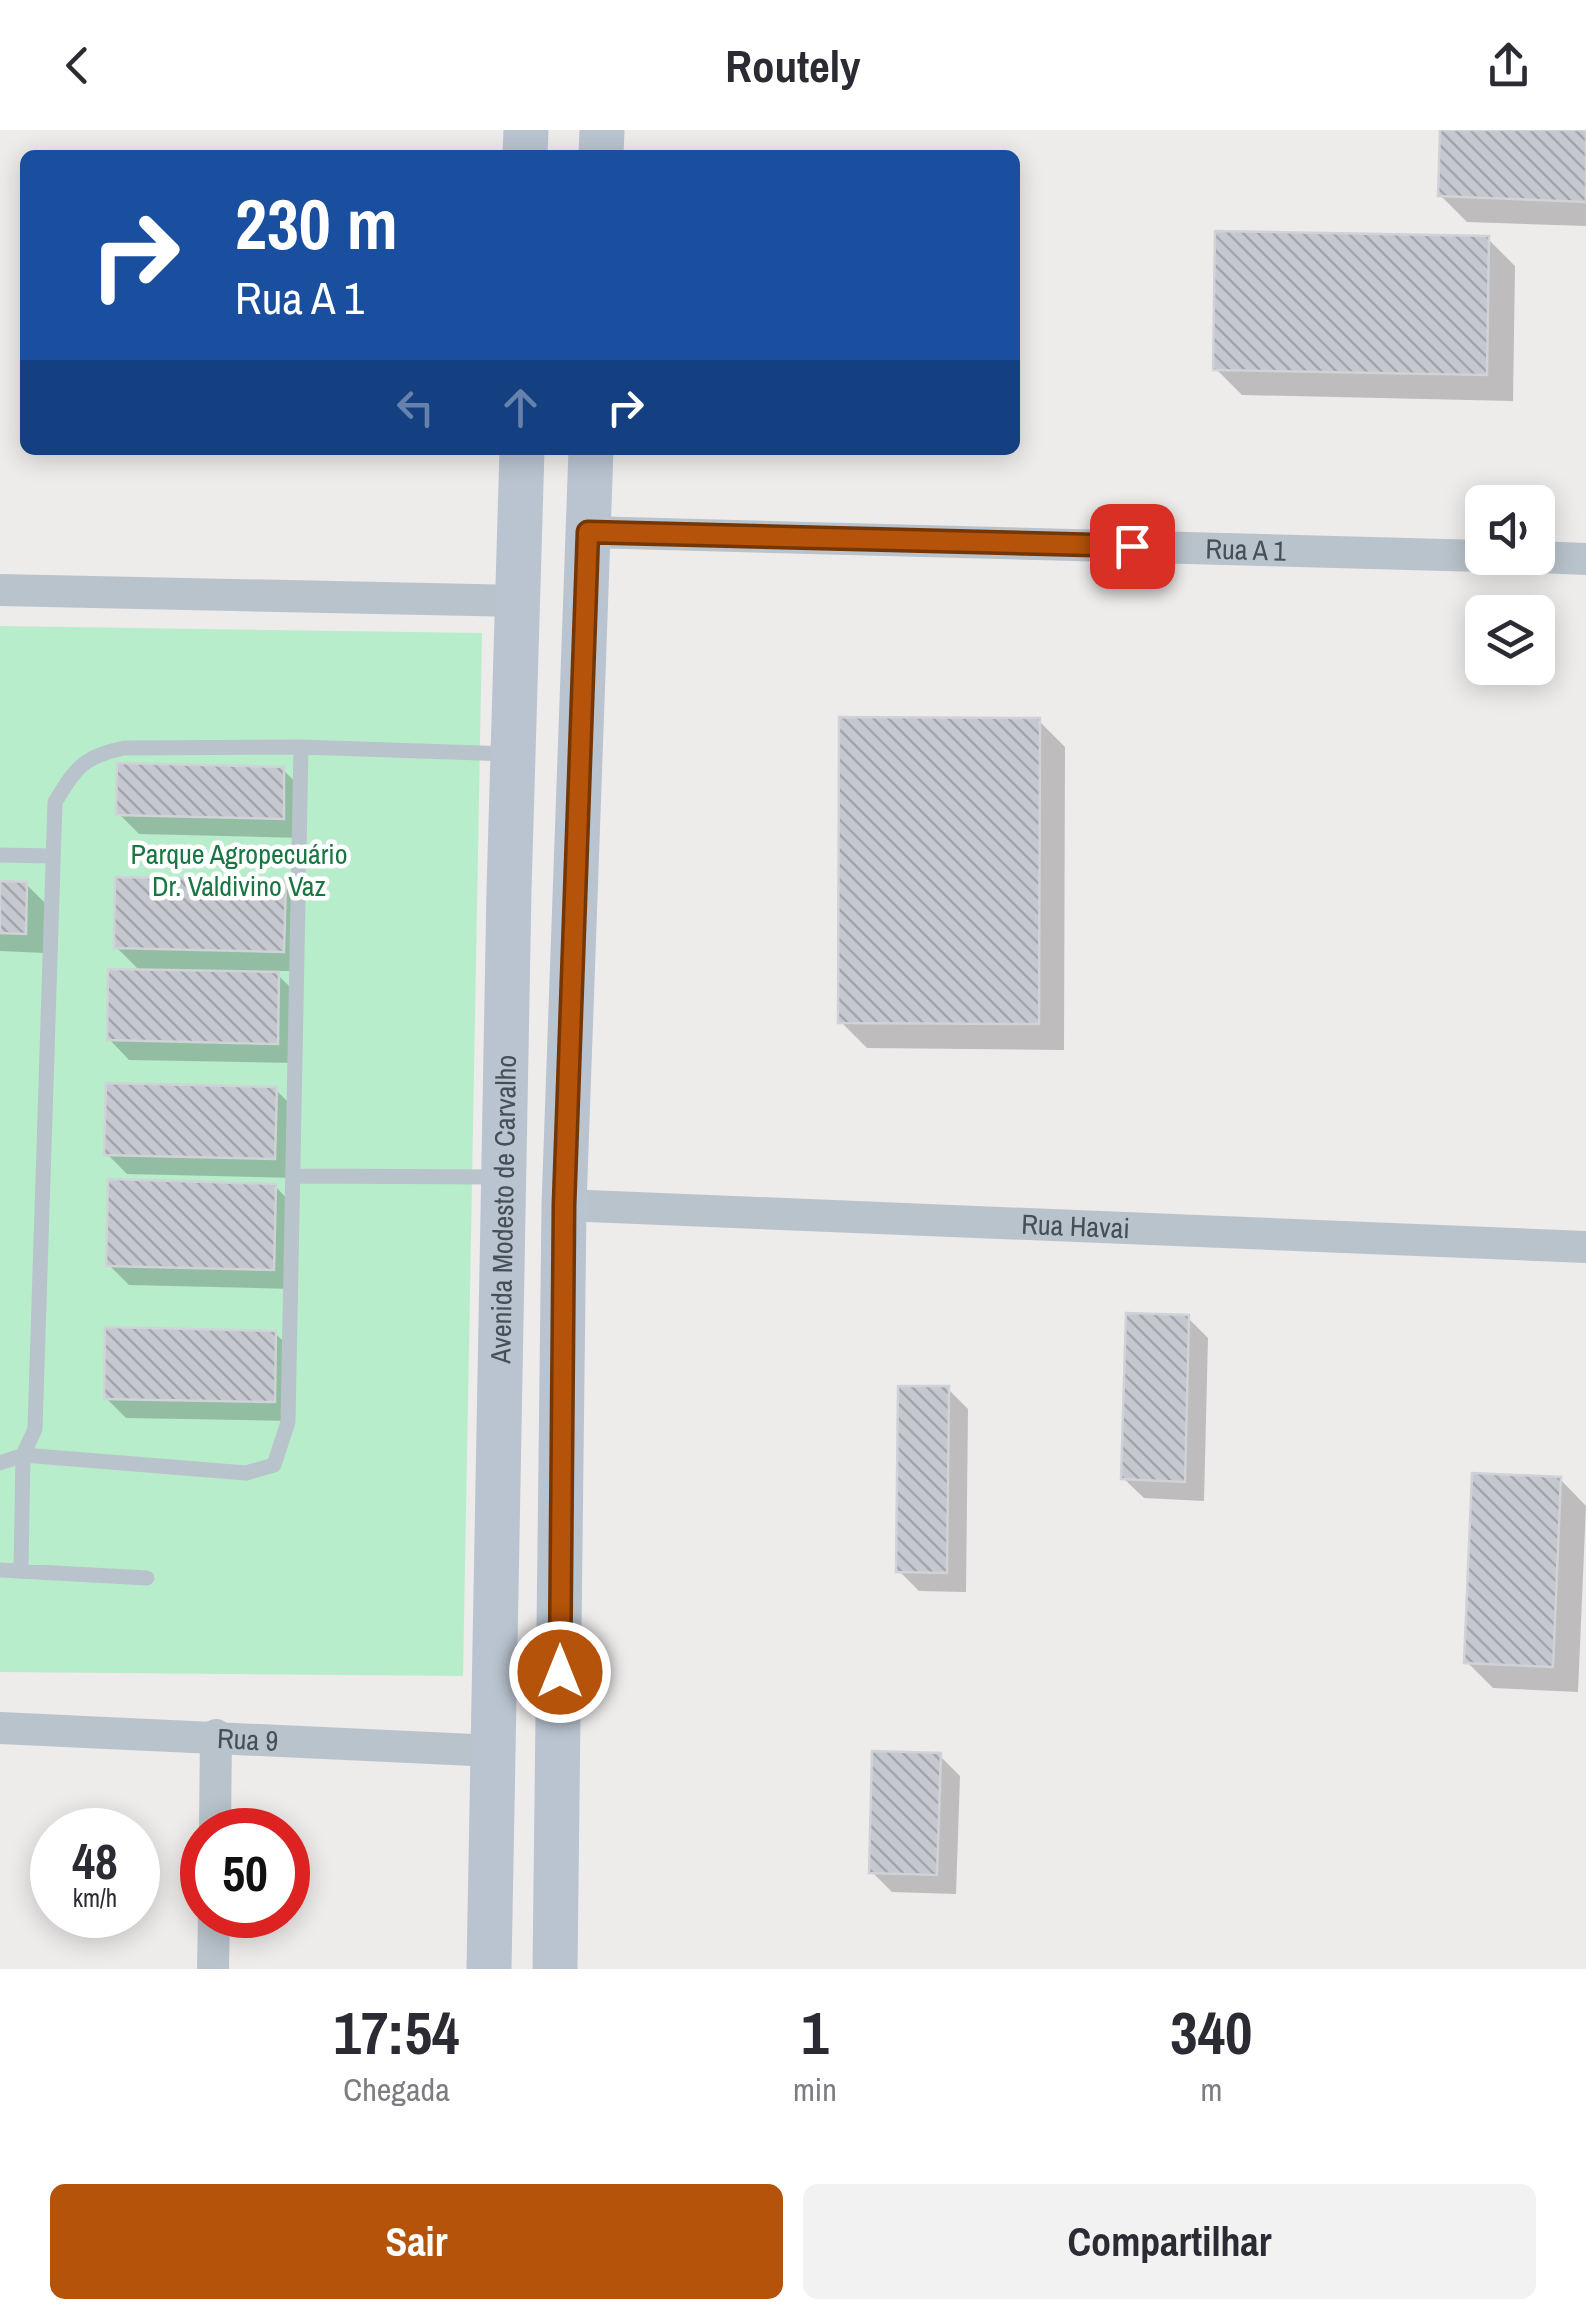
<!DOCTYPE html>
<html lang="pt">
<head>
<meta charset="utf-8">
<style>
  :root { --surface:#fff; --page:#f2f2f3; --text:#2b2b33; --muted:#7c7c81; --accent:#b45309 }
  body { margin:0; font-family:"Archivo Narrow",sans-serif; background:var(--page); color:var(--text); height:100vh; display:flex; flex-direction:column; font-size:38px; white-space:nowrap }
  * { box-sizing:border-box; margin:0 }
  p { font-size:32px; color:var(--muted) }
  .icon { flex:none; width:55px; height:55px; fill:none; stroke:currentColor; stroke-width:2; stroke-linecap:round; stroke-linejoin:round }
  .map { position:relative; height:1839px; overflow:hidden }
  .side { display:flex; flex-direction:column; background:var(--surface); flex:1 }
  .side>* { flex:none }
  .top-card { position:absolute; left:20px; top:20px; width:1000px; height:305px; border-radius:15px; box-shadow:0 5px 25px #0003; background:#1a4fa0; color:#fff; overflow:hidden }
  .fabs { position:absolute; left:1465px; top:355px; display:grid; gap:20px }
  .fabs a { display:grid; place-items:center; width:90px; height:90px; border-radius:15px; background:var(--surface); box-shadow:0 5px 25px #0003; font-size:50px }
  .speed { position:absolute; left:30px; top:1678px; display:flex; gap:20px; font-size:50px; font-weight:700; text-align:center }
  .speed>* { display:grid; place-content:center; width:130px; height:130px; border-radius:50%; background:var(--surface); box-shadow:0 5px 25px #0003; line-height:1 }
  .speed small { font-size:25px; font-weight:400 }
  .speed .limit { border:15px solid #d22; background:#fff; color:#111 }
  .pin { position:absolute; display:grid; place-items:center; width:85px; height:85px; color:#fff; margin:-42px; border-radius:20px; box-shadow:0 5px 15px #0006 }
  .me { position:absolute; width:110px; margin:-55px; rotate:0deg; stroke-linejoin:round; filter:drop-shadow(0 0 8px #0008) }
  .turn { display:flex; align-items:center; gap:35px; height:210px; padding:0 50px; font-size:45px }
  .turn .icon { width:130px; height:130px; stroke-width:2.5 }
  .turn b { display:block; font-size:70px; line-height:85px }
  .lanes { display:flex; align-items:center; height:95px; padding:0 50px; background:#0003; justify-content:center; gap:50px; direction:ltr }
  .lanes .off { opacity:.35 }
  .eta { display:flex; justify-content:space-evenly; align-items:center; height:170px; text-align:center }
  .eta b { font-size:60px; font-weight:800; line-height:70px }
  .button { display:flex; gap:20px; margin-top:auto; padding:20px 50px }
  .button a { flex:1; height:115px; border-radius:15px; background:var(--accent); color:#fff; font-size:40px; font-weight:800; line-height:115px; text-align:center }
  .button a+a { background:var(--page); color:var(--text) }
  header { display:flex; justify-content:space-between; align-items:center; height:130px; padding:0 50px; background:var(--surface); font-size:45px; font-weight:800 }
  .map>svg:first-child { display:block }
  .green { fill:#b8edcb }
  .shadow { fill:#0003 }
  .building { fill:url(#building-back-hatch); stroke:#cfd2d7; stroke-width:2.5 }
  .lines { fill:none; stroke-linecap:round; stroke-linejoin:round }
  .service { stroke:#b9c3cb; stroke-width:15 }
  .minor { stroke:#b9c3cb; stroke-width:32 }
  .secondary { stroke:#b9c4d0; stroke-width:45 }
  .route-casing { stroke:#753606; stroke-width:25 }
  .route { stroke:#b45309; stroke-width:18 }
  .labels { text-anchor:middle; stroke-width:9; stroke-linejoin:round; paint-order:stroke }
  .street-label { font-size:28px; fill:#444f58; stroke:#fff }
  .park-label { font-size:28px; fill:#187643; stroke:#fff }
</style>
</head>
<body>
<header><svg class="icon" aria-label="back" viewBox="0 0 24 24"><path d="M15 5l-7 7 7 7"/></svg>Routely<svg class="icon" aria-label="share" viewBox="0 0 24 24"><path d="M12 15V3M7 8l5-5 5 5M5 13v7h14v-7"/></svg></header>
<div class="map">
<svg width="1586" height="1839" viewBox="0 0 1586 1839">
  <defs>
    <pattern id="building-back-hatch" width="6" height="6" patternUnits="userSpaceOnUse" patternTransform="scale(2.5)"><rect width="6" height="6" fill="#c5c8ce"/><path d="M-1 5l2 2M0 0l6 6M5-1l2 2" fill="none" stroke="#a2a5aa"/></pattern>
  </defs>
  <rect width="100%" height="100%" fill="#eeebeb"/>
  <path class="green" d="M0 496 482 503 463 1546 0 1542Z"/>
  <path class="shadow" d="M1443 0H1586V96L1467 92 1440 65Z
    M1488 109 1515 136 1513 271 1242 265 1216 239Z
    M1039 591 1065 617 1064 920 867 918 841 892Z
    M283 640 304 660 303 708 139 704 119 684Z
    M0 753 26 754 46 774 45 823 0 821Z
    M285 753 305 773 303 841H274L298 865 297 933 129 930 109 909 141 842 116 817Z
    M276 960 296 980 295 1048 127 1044 107 1024Z
    M275 1056 295 1077 293 1159 129 1155 109 1135Z
    M1188 1188 1208 1208 1204 1371 1144 1368 1123 1348Z
    M275 1203 295 1223 294 1291 126 1288 106 1268Z
    M948 1259 968 1279 966 1462 919 1461 899 1441Z
    M1560 1349 1586 1376 1578 1562 1493 1558 1467 1532Z
    M940 1626 960 1646 956 1764 892 1762 872 1742Z"/>
  <path class="building" d="M1440 0H1586V72L1438 66Z
    M1215 101 1489 106 1487 245 1213 240Z
    M839 587 1040 588 1039 894 838 893Z
    M117 633 284 637V689L116 685Z
    M115 747 286 750 284 822 114 818Z
    M0 751 27 752 26 804 0 803Z
    M108 839 279 842 278 914 107 910Z
    M106 953 277 957 275 1029 104 1025Z
    M108 1049 276 1054 274 1140 106 1136Z
    M1126 1183 1189 1185 1185 1352 1121 1349Z
    M105 1197 276 1201 275 1272 104 1269Z
    M898 1256H949L947 1443 896 1442Z
    M1472 1343 1561 1347 1553 1537 1464 1533Z
    M872 1621 941 1623 937 1745 869 1743Z"/>
  <g class="lines">
    <path class="service" d="M0 725 53 726
      M293 1046 499 1047
      M0 1333 23 1325 35 1299 55 672C77 637 82 627 124 618L301 617 510 624
      M0 1440 147 1448
      M21 1440 23 1325 246 1343 274 1335 288 1292 301 617"/>
    <g class="minor">
      <path id="s1" d="M588 402 1482 426"/>
      <path d="M1538 427 1586 429"/>
      <path d="M0 460 520 471"/>
      <path id="s2" d="M564 1075 1586 1117"/>
      <path id="s3" d="M0 1598 495 1621"/>
      <path d="M215 1700 216 1605"/>
      <path d="M213 1839 214 1785"/>
    </g>
    <g class="secondary">
      <path d="M525 25 526 0"/>
      <path d="M601 25 602 0"/>
      <path id="s4" d="M489 1839 509 760 522 320"/>
      <path d="M555 1839 564 1075 591 320"/>
    </g>
  </g>
  <g class="lines">
    <g class="route-casing">
      <path id="route" d="M560 1542 564 1075 588 402 1132 416"/>
    </g>
    <use href="#route" class="route"/>
  </g>
  <g class="labels">
    <g class="street-label">
      <text dy="10" stroke="none"><textPath href="#s1" startOffset="658">Rua A 1</textPath></text>
      <text dy="10" stroke="none"><textPath href="#s4" startOffset="760">Avenida Modesto de Carvalho</textPath></text>
      <text dy="10" stroke="none"><textPath href="#s2" startOffset="512">Rua Havai</textPath></text>
      <text dy="10" stroke="none"><textPath href="#s3" startOffset="248">Rua 9</textPath></text>
    </g>
    <g class="park-label">
      <text x="239" y="734">Parque Agropecuário<tspan x="239" dy="32">Dr. Valdivino Vaz</tspan></text>
    </g>
  </g>
</svg>
<div class="fabs">
<a><svg class="icon" aria-label="sound" viewBox="0 0 24 24"><path d="M4 9h4l5-4v14l-5-4H4zM17 9q2 3 0 6"/></svg></a>
<a><svg class="icon" aria-label="layers" viewBox="0 0 24 24"><path d="M12 4l9 5-9 5-9-5zM3 14l9 5 9-5"/></svg></a>
</div>
<div class="speed"><div>48<small>km/h</small></div><div class="limit">50</div></div>
<div class="pin" style="left:1132px;top:416px;background:#d93025"><svg class="icon" aria-label="arrive" viewBox="0 0 24 24"><path d="M6 21V4h12l-3 4 3 4H6"/></svg></div>
<svg class="me" style="left:560px;top:1542px" viewBox="-20 -20 40 40"><circle r="17" fill="#b45309" stroke="#fff" stroke-width="3"/><path d="M0-11L8 9 0 5-8 9z" fill="#fff"/></svg>
<div class="top-card">
<div class="turn"><svg class="icon" aria-label="right" viewBox="0 0 24 24"><path d="M7 20v-9h11M14 6l5 5-5 5"/></svg><div><b>230 m</b>Rua A 1</div></div>
<div class="lanes"><svg class="icon off" aria-label="left" viewBox="0 0 24 24"><path d="M17 20v-9H6M10 6l-5 5 5 5"/></svg><svg class="icon off" aria-label="ahead" viewBox="0 0 24 24"><path d="M12 20V5M6 11l6-6 6 6"/></svg><svg class="icon" aria-label="right" viewBox="0 0 24 24"><path d="M7 20v-9h11M14 6l5 5-5 5"/></svg></div>
</div>
</div>
<section class="side">
<div class="eta">
<div><b>17:54</b><p>Chegada</p></div>
<div><b>1</b><p>min</p></div>
<div><b>340</b><p>m</p></div>
</div>
<div class="button"><a>Sair</a><a>Compartilhar</a></div>
</section>
</body>
</html>
